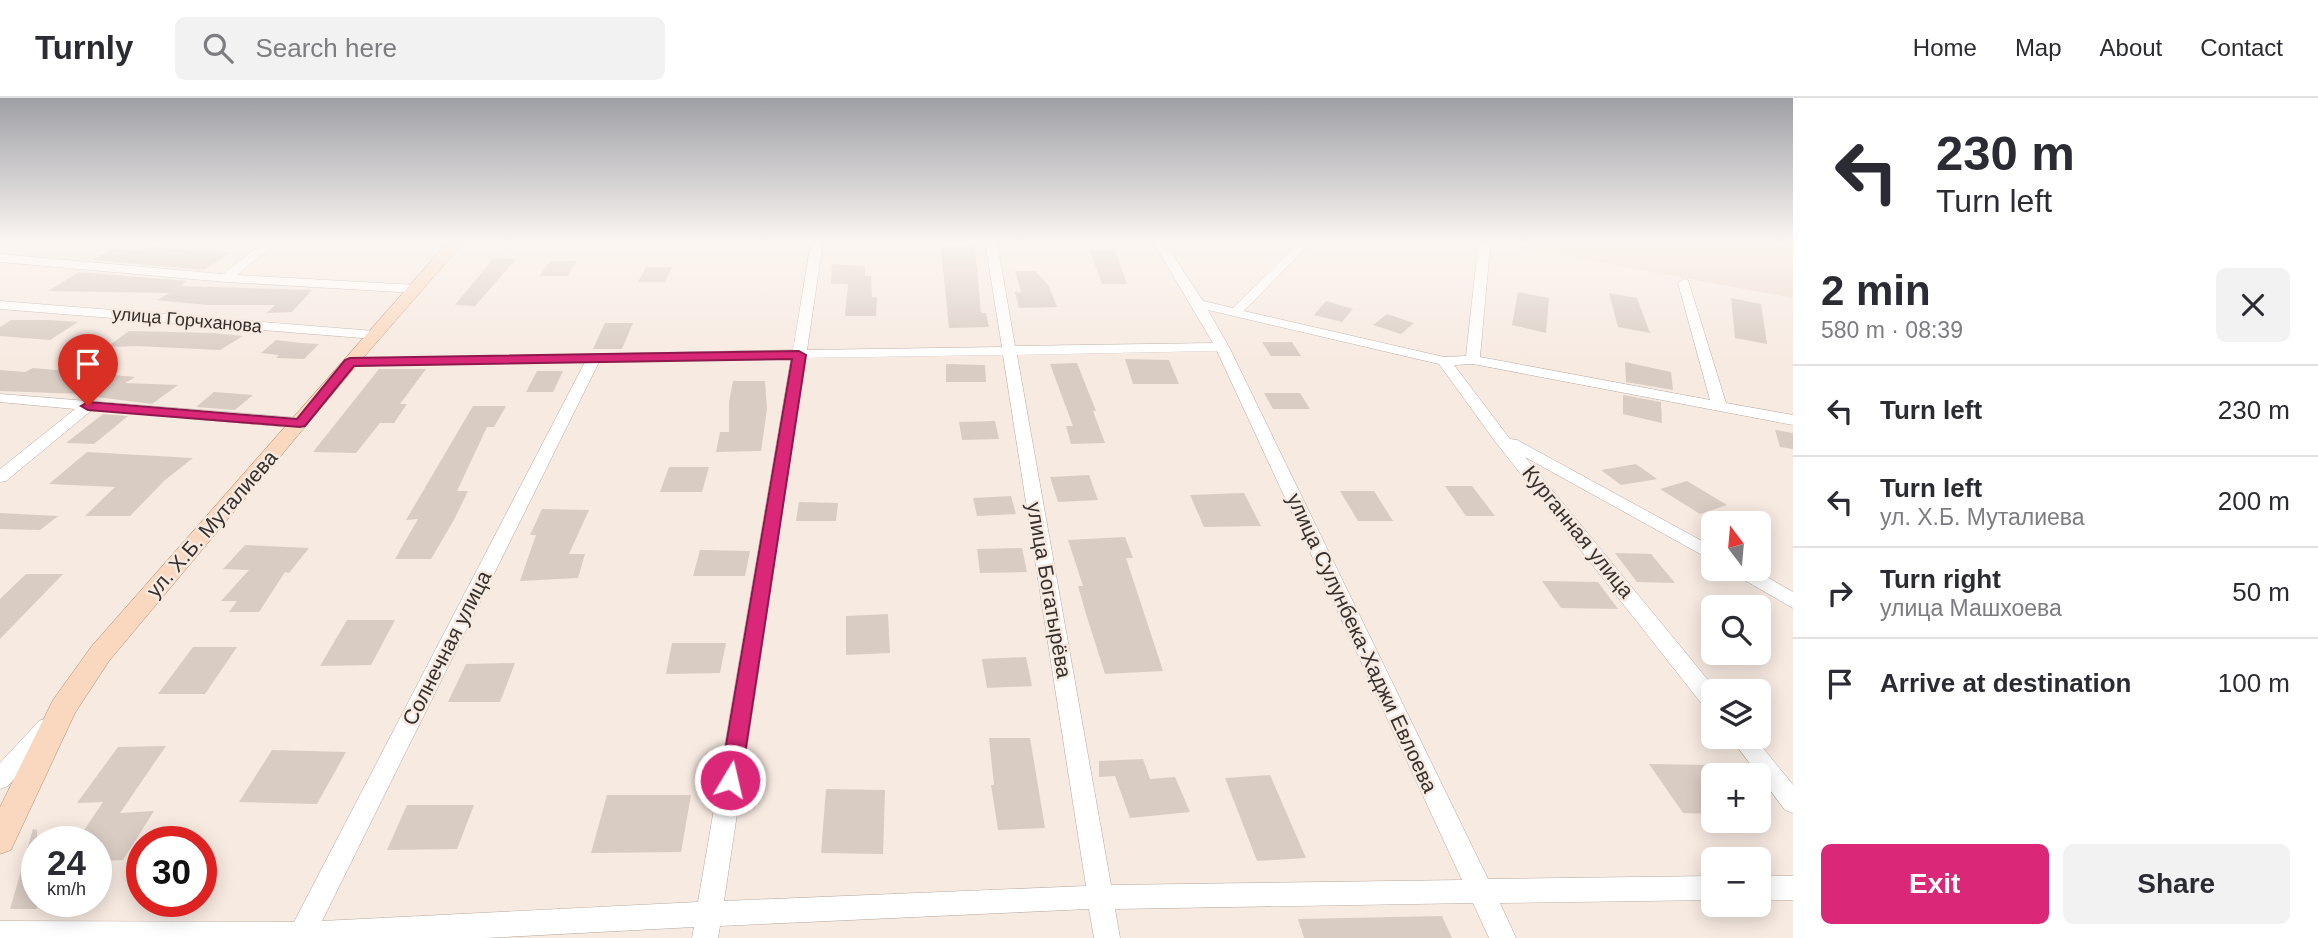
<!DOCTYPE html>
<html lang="en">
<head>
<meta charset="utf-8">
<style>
  :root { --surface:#fff; --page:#f2f2f3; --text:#2b2b33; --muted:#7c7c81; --line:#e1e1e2; --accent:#db2777 }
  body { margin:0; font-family:Arial,sans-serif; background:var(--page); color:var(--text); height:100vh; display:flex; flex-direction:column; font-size:26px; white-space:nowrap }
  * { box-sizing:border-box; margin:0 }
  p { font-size:23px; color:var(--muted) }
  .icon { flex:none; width:38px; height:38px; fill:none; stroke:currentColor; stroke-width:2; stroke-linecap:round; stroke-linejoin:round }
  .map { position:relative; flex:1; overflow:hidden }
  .side { display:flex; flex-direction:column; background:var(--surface); width:525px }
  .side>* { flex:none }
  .guide { background:#fff; color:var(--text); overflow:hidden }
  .needle { width:46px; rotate:344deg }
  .controls { position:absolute; left:1701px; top:413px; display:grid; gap:14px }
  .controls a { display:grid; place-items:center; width:70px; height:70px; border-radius:10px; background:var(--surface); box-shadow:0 4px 18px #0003; font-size:35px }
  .speed { position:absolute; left:21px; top:728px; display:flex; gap:14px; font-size:35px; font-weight:700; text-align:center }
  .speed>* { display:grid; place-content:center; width:91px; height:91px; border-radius:50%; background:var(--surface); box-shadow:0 4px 18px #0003; line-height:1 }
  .speed small { font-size:18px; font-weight:400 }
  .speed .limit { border:10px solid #d22; background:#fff; color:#111 }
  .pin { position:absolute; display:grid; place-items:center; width:60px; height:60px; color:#fff; margin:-72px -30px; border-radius:50% 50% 50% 0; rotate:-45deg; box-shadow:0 0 7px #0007 }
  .pin .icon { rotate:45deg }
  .me { position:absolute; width:77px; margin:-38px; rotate:9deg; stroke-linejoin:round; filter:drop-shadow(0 0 5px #0008) }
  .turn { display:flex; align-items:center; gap:24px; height:147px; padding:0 28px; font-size:32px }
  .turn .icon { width:91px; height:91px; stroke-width:2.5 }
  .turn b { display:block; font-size:49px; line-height:60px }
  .round { display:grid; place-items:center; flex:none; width:74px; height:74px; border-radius:10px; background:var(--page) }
  .summary { display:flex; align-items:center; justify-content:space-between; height:119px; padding:0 28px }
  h1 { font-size:42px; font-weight:800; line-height:52px }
  .button { display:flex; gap:14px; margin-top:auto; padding:14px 28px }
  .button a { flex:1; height:80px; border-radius:10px; background:var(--accent); color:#fff; font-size:28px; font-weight:800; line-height:80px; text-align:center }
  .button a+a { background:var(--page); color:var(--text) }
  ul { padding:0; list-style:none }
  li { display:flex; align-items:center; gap:21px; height:91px; padding:0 28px; border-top:2px solid var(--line) }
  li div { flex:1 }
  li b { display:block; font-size:26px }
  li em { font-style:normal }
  header { display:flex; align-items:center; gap:42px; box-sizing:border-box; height:98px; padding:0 35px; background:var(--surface); border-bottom:2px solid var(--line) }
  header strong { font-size:33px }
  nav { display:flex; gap:38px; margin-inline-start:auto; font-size:24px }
  .search { width:490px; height:63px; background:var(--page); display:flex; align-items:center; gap:18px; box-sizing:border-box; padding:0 24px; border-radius:10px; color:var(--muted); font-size:26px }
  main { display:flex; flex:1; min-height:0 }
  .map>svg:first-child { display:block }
  .built { fill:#f0dcd0 }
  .building { fill:#d9ccc3 }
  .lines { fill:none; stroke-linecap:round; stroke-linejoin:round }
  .minor-casing { stroke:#b5a9a1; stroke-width:1 }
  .major-casing { stroke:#b38c71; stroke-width:1 }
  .minor { fill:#fff; fill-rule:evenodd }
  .major { fill:#fad8bf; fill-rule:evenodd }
  .route { fill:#db2777; stroke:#8e194d; stroke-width:2 }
  .labels { text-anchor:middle; stroke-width:5; stroke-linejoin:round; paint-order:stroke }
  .far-street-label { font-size:18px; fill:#35302d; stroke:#f7eae1 }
  .street-label { font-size:21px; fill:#35302d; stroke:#f7eae1 }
</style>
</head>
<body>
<header>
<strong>Turnly</strong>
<div class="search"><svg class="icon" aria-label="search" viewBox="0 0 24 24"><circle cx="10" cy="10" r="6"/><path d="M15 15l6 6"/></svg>Search here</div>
<nav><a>Home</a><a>Map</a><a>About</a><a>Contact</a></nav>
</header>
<main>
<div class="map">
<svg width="1793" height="840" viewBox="0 0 1793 840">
  <rect width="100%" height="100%" fill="#f7eae1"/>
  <path class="built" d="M1502 144H1793V200L1501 146Z"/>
  <path class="building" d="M151 149 230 155 204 172 92 162 113 151 145 152Z
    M975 149 981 215H986L989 229 949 230 941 150Z
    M1090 152H1115L1127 186H1102Z
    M494 160 516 161 475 208 455 207Z
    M550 163H577L567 178H539Z
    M832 166 865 168V178H871L872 199H877L876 218H845L848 186H831Z
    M646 169H672L665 184H638Z
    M1015 173H1035L1049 188 1057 209 1019 210 1015 194H1021Z
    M79 174 187 183 172 193 181 188 312 192 292 214 267 215 275 207H207L157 202 169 195 48 193Z
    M1518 194 1549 200 1546 235 1512 227Z
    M1609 195 1637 200 1650 235 1618 229Z
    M1731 200 1761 206 1767 246 1735 240Z
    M1326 203 1353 211 1342 224 1314 217Z
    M1387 216 1414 225 1401 236 1373 227Z
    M11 222H50L78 224 50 242 0 238V229Z
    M605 225H633L622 251H593Z
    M129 233 214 235 243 238 220 252 137 248 107 249Z
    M276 242 301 245 319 246 304 261 276 260 279 257 261 255Z
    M1262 244H1292L1301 258H1271Z
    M1125 261 1169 262 1179 286H1133Z
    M1625 264 1671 274 1673 292 1626 284Z
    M1077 265 1096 313H1093L1105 345 1071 346 1066 328H1073L1050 266Z
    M946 266 985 267 986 284H946Z
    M33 270 135 279 125 285 178 287 152 306 81 297 83 296 0 293V272L25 274Z
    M379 271H426L400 306H407L394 325H380L356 355 313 354Z
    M537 273H563L553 294H526Z
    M733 283H765L767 311 761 353 716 354 720 334H729V304Z
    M214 294 253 297 235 312 196 309Z
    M1264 295H1300L1310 311H1273Z
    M1623 297 1661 304 1662 325 1623 316Z
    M473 308H506L494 329H487L457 393H468L455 420 431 461H395L418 421 406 422Z
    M103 316 128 318 94 346 66 345Z
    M995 323 999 341 962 342 959 324Z
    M1775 332 1793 335V351L1780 349Z
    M87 354 193 360 165 382 130 418H85L115 389 49 386Z
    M1636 366 1657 381 1621 387 1601 372Z
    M669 369H709L702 394H660Z
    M1089 377 1098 402 1058 404 1050 379Z
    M1687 383 1727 407 1700 416 1660 391Z
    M1445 388H1472L1495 418H1466Z
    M1340 393H1374L1393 423H1358Z
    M1244 395 1261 428 1204 429 1190 397Z
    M1011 398 1016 416 977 418 973 400Z
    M799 404 838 405 836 423H796Z
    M542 411 589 412 569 456H585L578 480 520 483 536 437H530Z
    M0 415 58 418 40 432 0 431Z
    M1125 439 1133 460H1126L1163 573 1105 576 1086 516 1078 488H1083L1068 442Z
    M245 447 309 450 289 475 285 474 259 514H229L237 503H221L249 472 223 471Z
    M1022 450 1027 474 980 475 977 451Z
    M700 452 750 453 745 478H693Z
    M1615 455 1651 456 1675 485 1637 484Z
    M26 476H63L0 541V501Z
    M1542 483 1598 484 1618 511 1561 510Z
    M888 516 890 555 846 557V518Z
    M347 522H395L371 567 320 568Z
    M672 545H726L720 575 666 576Z
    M193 549H237L205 596H158Z
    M1026 559 1032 588 987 590 982 561Z
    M515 565 500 604H448L466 566Z
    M989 640H1030L1045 730 998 732 991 687H994Z
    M166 648 120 715 154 713 123 762 96 763V744H76L103 704 77 705 118 649Z
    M272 652 346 654 317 706 239 704Z
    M1143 661 1150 681 1175 679 1190 714 1130 720 1115 678 1099 679V663Z
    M1649 666 1713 667V716L1683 715Z
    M1270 677 1306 760 1257 763 1225 680Z
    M826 691 885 692 883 756 821 755Z
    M607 697H691L681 754 591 755Z
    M407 707H474L457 751 387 752Z
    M33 731 37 732V811H10Z
    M1442 818 1452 840H1304L1298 821Z"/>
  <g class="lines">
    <g class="minor-casing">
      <path id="minor" d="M264 144H277L237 177 416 187 422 191 416 195 226 184 0 164V156L223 176Z
        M811 144H823L807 252 1002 249 985 144H997L1015 248 1213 245 1153 144H1164L1203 203 1233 210 1299 144H1311L1244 213 1444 259 1466 258 1478 149 1484 146 1490 149 1480 259 1710 302 1678 185 1684 181 1688 182 1726 305 1793 317V327L1473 266 1454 267 1510 341 1517 342 1713 449V463L1525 359 1717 593H1713V612L1705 610 1494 342 1439 266 1208 212 1229 249 1488 781 1713 778V802L1500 805 1516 840H1489L1473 805 1115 811 1120 840H1094L1089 811 720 828 718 840H692L694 829 486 840H0V823L294 824 585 264 350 268 345 267V261L793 252ZM1217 253 1462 782 1111 787 1017 257ZM1003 257 1086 788 724 803 805 260ZM791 261 698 804 322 823 599 264Z
        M0 203 374 233 381 237 374 241 0 211Z
        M0 296 300 320 308 325 300 330 92 312 6 383 0 384V371L75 311 0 304Z
        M1730 471H1753L1793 494V510L1732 475Z
        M47 620 55 623 58 629 55 635 8 688 0 691V665L39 623Z
        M1730 639H1754L1793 687V715L1785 712Z
        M1759 778H1793V802H1759Z"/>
    </g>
    <g class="major-casing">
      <path id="major" d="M448 144H464L356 268 109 563 75 615 11 752 0 756V709L53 602 91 549Z"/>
    </g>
    <use href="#minor" class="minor"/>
    <use href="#major" class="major"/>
  </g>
  <linearGradient id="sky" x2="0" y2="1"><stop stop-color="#9fa0a6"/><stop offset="0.55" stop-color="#fbf6f2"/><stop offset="1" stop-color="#fbf6f2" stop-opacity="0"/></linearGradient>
  <rect width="1793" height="262" fill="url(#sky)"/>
  <path class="route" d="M799 253 806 257 741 682 738 689 730 691 723 689 720 682 792 261 354 268 305 328 300 329 88 312 81 308 88 304 297 321 345 262 350 260Z"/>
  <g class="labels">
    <g class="far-street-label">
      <text transform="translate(187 222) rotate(5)" y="6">улица Горчханова</text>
    </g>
    <g class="street-label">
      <text transform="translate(212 426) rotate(-49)" y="7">ул. Х.Б. Муталиева</text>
      <text transform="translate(1578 434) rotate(51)" y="7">Курганная улица</text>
      <text transform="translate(1049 492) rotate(80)" y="7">улица Богатырёва</text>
      <text transform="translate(1362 545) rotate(65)" y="7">улица Сулунбека-Хаджи Евлоева</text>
      <text transform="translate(447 550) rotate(-63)" y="7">Солнечная улица</text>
    </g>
  </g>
</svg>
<div class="controls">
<a><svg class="needle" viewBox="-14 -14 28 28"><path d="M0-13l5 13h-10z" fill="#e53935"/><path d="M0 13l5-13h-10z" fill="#7c7c81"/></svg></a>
<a><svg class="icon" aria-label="search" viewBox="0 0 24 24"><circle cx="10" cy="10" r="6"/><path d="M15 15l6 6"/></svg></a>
<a><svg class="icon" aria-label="layers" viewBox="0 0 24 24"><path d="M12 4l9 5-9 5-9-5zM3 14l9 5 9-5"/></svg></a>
<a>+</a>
<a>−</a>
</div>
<div class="speed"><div>24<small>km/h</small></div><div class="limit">30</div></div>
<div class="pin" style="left:88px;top:308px;background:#d93025"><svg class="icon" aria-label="arrive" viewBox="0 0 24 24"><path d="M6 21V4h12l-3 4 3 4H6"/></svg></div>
<svg class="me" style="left:730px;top:682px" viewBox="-20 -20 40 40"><circle r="17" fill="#db2777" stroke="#fff" stroke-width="3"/><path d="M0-11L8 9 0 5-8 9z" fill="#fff"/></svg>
</div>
<section class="side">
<div class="guide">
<div class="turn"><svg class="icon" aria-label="left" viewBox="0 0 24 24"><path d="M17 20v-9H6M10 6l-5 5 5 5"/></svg><div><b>230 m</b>Turn left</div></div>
</div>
<div class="summary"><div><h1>2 min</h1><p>580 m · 08:39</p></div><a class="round"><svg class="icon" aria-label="close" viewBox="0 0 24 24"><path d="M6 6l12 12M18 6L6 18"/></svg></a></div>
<ul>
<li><svg class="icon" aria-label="left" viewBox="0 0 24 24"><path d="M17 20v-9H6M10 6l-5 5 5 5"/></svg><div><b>Turn left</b></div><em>230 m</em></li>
<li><svg class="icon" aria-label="left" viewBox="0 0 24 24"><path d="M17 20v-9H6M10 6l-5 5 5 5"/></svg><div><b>Turn left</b><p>ул. Х.Б. Муталиева</p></div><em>200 m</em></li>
<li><svg class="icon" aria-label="right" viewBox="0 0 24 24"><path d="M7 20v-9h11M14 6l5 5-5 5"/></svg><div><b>Turn right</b><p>улица Машхоева</p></div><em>50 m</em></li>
<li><svg class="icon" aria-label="arrive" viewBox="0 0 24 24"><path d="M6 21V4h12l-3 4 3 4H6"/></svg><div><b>Arrive at destination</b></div><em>100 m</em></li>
</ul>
<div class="button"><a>Exit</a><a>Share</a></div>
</section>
</main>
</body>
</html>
